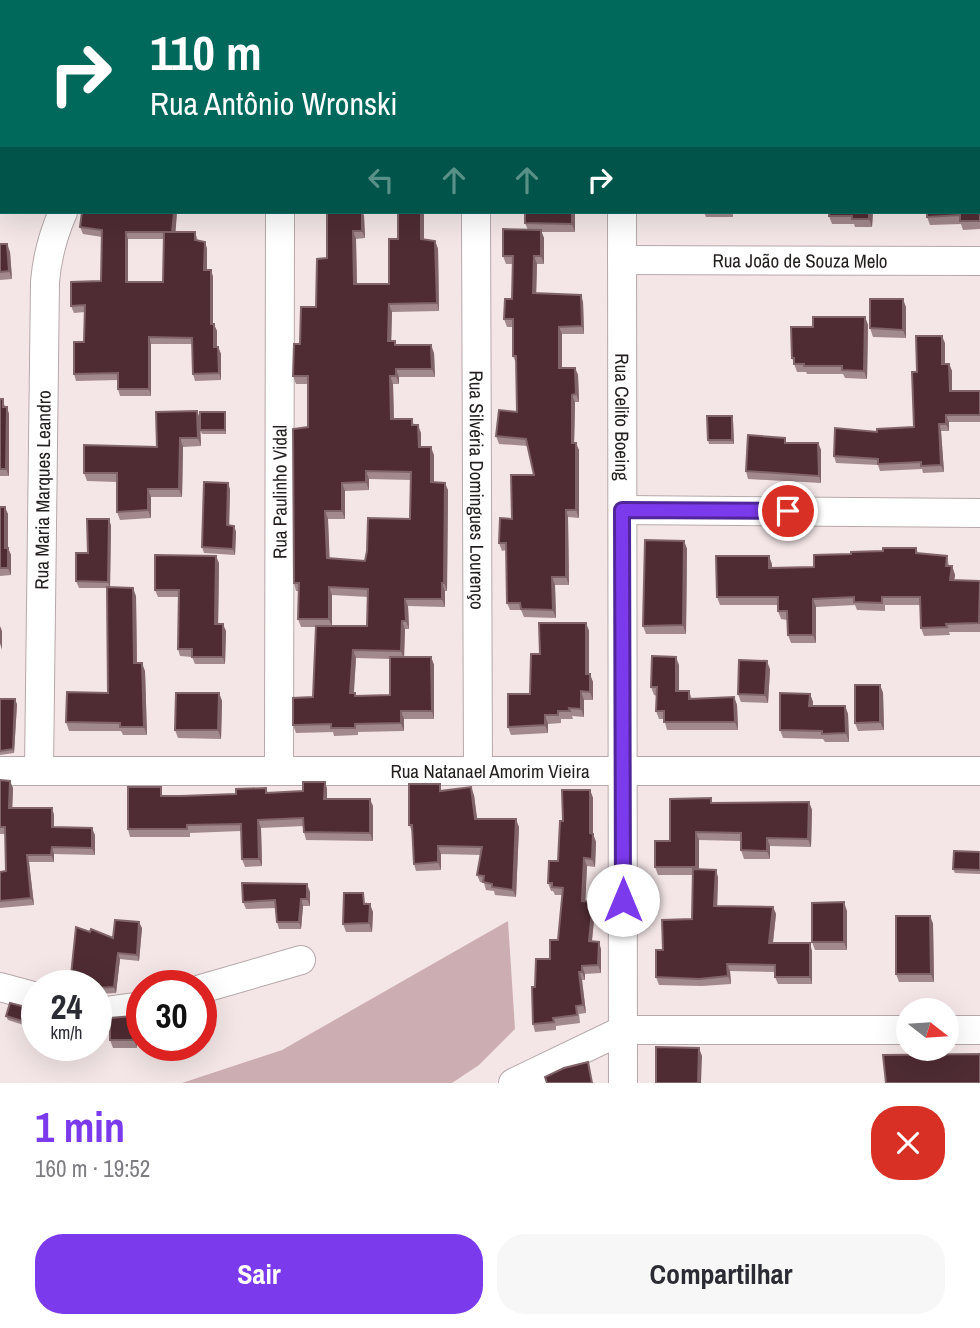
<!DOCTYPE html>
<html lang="pt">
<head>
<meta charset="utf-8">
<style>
  :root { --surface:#fff; --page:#f7f7f7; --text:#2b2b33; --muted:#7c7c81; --accent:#7c3aed }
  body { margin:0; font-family:"Archivo Narrow",sans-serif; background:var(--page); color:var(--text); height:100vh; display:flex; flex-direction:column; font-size:26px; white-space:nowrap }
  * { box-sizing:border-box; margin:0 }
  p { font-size:23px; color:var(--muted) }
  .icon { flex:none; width:38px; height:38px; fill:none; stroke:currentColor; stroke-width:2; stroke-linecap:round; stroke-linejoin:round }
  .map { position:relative; height:1083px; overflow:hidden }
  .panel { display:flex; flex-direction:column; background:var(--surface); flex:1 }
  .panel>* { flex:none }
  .hud { position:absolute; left:0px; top:0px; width:980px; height:214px; box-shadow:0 7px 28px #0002; background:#00695c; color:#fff; overflow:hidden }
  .needle { width:46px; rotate:107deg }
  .buttons { position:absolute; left:896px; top:998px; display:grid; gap:14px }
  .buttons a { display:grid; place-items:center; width:63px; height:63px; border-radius:50%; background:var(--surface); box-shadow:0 7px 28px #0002; font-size:35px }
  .speed { position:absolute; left:21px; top:970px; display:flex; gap:14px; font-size:35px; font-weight:700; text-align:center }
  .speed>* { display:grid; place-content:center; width:91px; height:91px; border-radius:50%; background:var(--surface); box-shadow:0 7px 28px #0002; line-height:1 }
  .speed small { font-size:18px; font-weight:400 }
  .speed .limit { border:10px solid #d22; background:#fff; color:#111 }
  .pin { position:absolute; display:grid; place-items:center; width:60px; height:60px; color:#fff; margin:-30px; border:4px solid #fff; border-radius:50%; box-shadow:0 2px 7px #0007 }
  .me { position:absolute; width:77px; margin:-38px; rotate:0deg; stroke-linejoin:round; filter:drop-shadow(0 0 5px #0008) }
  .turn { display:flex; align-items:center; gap:24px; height:147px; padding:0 35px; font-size:32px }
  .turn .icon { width:91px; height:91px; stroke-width:2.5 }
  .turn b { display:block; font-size:49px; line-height:60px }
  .lanes { display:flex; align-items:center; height:66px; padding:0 35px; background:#0003; justify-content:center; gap:35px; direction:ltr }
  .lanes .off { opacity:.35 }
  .round { display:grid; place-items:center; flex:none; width:74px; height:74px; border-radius:28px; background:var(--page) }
  .overview { display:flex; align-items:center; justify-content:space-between; height:119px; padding:0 35px }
  h1 { font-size:42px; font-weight:800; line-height:52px; color:var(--accent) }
  .action { display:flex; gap:14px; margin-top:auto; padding:14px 35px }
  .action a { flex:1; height:80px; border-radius:28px; background:var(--accent); color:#fff; font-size:28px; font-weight:800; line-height:80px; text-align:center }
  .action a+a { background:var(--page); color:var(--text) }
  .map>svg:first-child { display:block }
  .green { fill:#ccaeb2 }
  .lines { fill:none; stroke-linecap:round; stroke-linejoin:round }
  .stream { stroke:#74a3ac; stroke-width:7 }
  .minor-casing { stroke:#b6a8aa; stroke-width:30 }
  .minor { stroke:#fff; stroke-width:28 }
  .wall { fill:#a2898d; fill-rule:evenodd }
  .shaded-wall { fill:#806469 }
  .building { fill:#4f2c33; stroke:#806469; stroke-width:2; fill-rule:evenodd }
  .route-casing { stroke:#51269a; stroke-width:18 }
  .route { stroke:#7c3aed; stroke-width:12 }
  .labels { text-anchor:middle; stroke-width:7; stroke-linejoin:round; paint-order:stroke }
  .street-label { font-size:19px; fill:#241f1f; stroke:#f4e6e7 }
</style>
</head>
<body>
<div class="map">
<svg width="980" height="1083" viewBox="0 0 980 1083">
  <rect width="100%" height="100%" fill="#f4e6e7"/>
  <path class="green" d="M508 921 515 1029 479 1065 452 1083H182L282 1050Z"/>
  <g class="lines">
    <path class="stream" d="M8 2V0
      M0 18 2 15"/>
    <g class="minor-casing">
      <g id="minor">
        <path d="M270 0 272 2"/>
        <path d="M622 0V2"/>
        <path d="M204 2 206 0"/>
        <path d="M978 13H980"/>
        <path id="s1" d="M476 212 478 770"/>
        <path id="s2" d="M622 212 623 1083"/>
        <path id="s3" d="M622 260 980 261"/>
        <path d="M623 510 980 513"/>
        <path id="s4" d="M39 770 45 282C47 257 53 235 63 212"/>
        <path id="s5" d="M279 770 280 212"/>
        <path id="s6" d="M0 771H980"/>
        <path d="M0 987 37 997"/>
        <path d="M201 989 301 960"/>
        <path d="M96 1010 105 1011 142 1006"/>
        <path d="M947 1030H980"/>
        <path d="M513 1083 623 1030H908"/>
      </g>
    </g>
    <use href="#minor" class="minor"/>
  </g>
  <path class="wall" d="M0 70 2 72V115L0 116Z
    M980 181V229L963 230 961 224 930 225 927 217Z
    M177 212 175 232H195L198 241 205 242 207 249V270H211L213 277V324L217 331V347H218L221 354V380L195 381 193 374 192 344H151V396H120L118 389V380L76 381 74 374 84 342 85 312 74 313 71 306 101 281 102 237 83 234 80 227ZM128 239H164L163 282H128Z
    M525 212H575V232H541L544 238V264H537L536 293 583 302 584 334H562V368H575L578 375 579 402H575L574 443 579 450V518L568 517 569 585H555L556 618 524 617 521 610H510L507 603 506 550 502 551 499 543 534 475 528 446 499 444 496 436 517 412 516 363 513 356V327H507L504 319 512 299V264H506L503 256 528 230 525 223Z
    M704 212H733V217H706Z
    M873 212 872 227H855L854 224H832L829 216Z
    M364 216 365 238 356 239 357 284H389L398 239H424L435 241 438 249 439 311 392 312 391 341 396 345 434 353 435 377H399V384H393L394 419H412L414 425 421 433V447L434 455V482L448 490 447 591H445V607L408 606 409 629H405L404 657H431L434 665V719H404V731L358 732V735L334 736 333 732 296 733 293 725 313 697 316 627H301L298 619 299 591H296L294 583 308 427V384H296L293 376 300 344 316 307 327 258ZM369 479 411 480 410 519 365 561 329 559 328 519H345V491L369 490ZM332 595 368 597 367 626H332ZM356 658 390 659V695L356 696 354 693Z
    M0 244 10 252 12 279 0 280Z
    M906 307V338L873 337 870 328Z
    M865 317 868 325 867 379 845 378 843 374H807L806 372H797L792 358 813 327Z
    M945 343V364H949L952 371V391H980V422H949V431H941L944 472 923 473 922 469 880 471 878 465 836 463 834 456 877 432 914 427 917 372Z
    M0 399 6 407 9 414V476H0Z
    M197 411 200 419 225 412 226 416V434H202L200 430 201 446 183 447 182 497H151V518L120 520 117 512V482L87 481 84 473 157 447Z
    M733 420 734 444H709L708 440Z
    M787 443H818L821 450V483L748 479 746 471Z
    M230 489 229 525 234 526 236 532 235 555 204 553 202 547Z
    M0 507 8 514V548L11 555V575L0 576Z
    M109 519 111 526 110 587 136 596 137 663 145 671 147 735H123L121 731H69L66 722 108 693 107 588H79L76 581 88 553Z
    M684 541 687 549 686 634H646L643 626Z
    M916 548 918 553 947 556 949 566H952L955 575 954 580 980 581V632H949L950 635 924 636 921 628 920 605H885V611L857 610 855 605 816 607V643H791L788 635 787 620 781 619 778 611V605H720L717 597 772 564V568L814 567 851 554Z
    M219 563 218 624 226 631 225 664H195L192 657 180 656 178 649 179 597H158L155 590Z
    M586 623 589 631V674L593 682V700H584V717L572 716 573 719H561V723L548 724V733L511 735 508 727 530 694 540 654Z
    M679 665V691H689L692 699 734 697 737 705 738 730H667L664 719H659L656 711 657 696 654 695 651 687Z
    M770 669 768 703 741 702 738 694Z
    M880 685 883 693 884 730 858 731 855 723Z
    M219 693 222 701 221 739 178 738 175 730Z
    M810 694 813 702V706H845L848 714 849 742H825L823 739 783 738 780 730Z
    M0 699 17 704 14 753 0 755Z
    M0 780 13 788 12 808H52L54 815V827L95 835V855L54 854V862H29L34 905 0 908V872L6 871 5 834H0Z
    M325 782 327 789V799L373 806V841L306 840 304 832V826L261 828 262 866 245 867 242 859 241 831 190 833V837H130L128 829 164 796 236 794 266 788 268 793 303 791Z
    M590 790 593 798V834L596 842 595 867 587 866 585 901 595 910 592 941 601 949V973L585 974V980H582L586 1013 579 1014 580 1023 556 1026V1030L535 1032 533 1024 535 987 550 959 558 940 562 895H555L553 891H551L548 883 558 861 563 821Z
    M442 791 474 795 477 819 519 827 516 897 495 895 494 891 486 890 484 883 480 882 477 875 481 855 441 854V870L416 871 414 864 413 833 409 825Z
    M711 798 712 803 809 802 812 810 811 847 770 846V859H744L741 850V841L699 840V869L718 877 717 906 773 907 776 914 773 943 812 951V984H778L775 977V972L730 971 731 984 702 986 659 985 656 977 663 950 692 919 693 875H658L655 867 670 841Z
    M980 852V874L955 873 953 869Z
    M310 892V906H303L301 929H279L277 922 276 908 246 909 243 902Z
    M367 902V904L373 912 372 932H346L343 924Z
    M847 911V950H815L812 942Z
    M930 916 933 924 934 982H899L896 974Z
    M142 928 139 961 120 959 116 993 96 994V985L90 932 113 938Z
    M35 1013 30 1027 8 1020 6 1016Z
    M136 1024 137 1048H113L110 1040Z"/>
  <path class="shaded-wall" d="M2 167V178L0 179V169Z
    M174 212H177L175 239 172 232Z
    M362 212H363L364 216 365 238 362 231Z
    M421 212H424V247L421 239Z
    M572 212H575V232L572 224Z
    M869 212H873L872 227 869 219Z
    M541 230 544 238V264L541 256Z
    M353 231 356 239 357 292 354 284Z
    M126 232 128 239V289L126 282Z
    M435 241 438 249 439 311 437 303Z
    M205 242 207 249V277L204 270Z
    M7 244 10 252 12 279 9 271Z
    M534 256 537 264 536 301 533 293Z
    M211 270 213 277V331L211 324Z
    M581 295 583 302 584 334 582 326Z
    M903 299 906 307V338L903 330Z
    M389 304 392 312 391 349 388 341Z
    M865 317 868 325 867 379 864 371Z
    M214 324 217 331V354L214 347Z
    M559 327 562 334V376L559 368Z
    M942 336 945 343V371L942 364Z
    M149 337 151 344V396L149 389Z
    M431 345 434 353 435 377 432 369Z
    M218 347 221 354V380L219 373Z
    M949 364 952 371V398L950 391Z
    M575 368 578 375 579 402 576 394Z
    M396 369 399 377V384L396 376Z
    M390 376 393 384 394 426 391 419Z
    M572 395 575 402 574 450 572 443Z
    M7 407 9 414V476L6 469Z
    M197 411 200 419 201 446 198 438Z
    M225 412 226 416V434L225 430Z
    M946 415 949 422V431L946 424Z
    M732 416 733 420 734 444 732 440Z
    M939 424 941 431 944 472 941 465Z
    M418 425 421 433V455L419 447Z
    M180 438 183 447 182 497 179 489Z
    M576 443 579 450V518L576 510Z
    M818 443 821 450V483L819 476Z
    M431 447 434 455V490L431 482Z
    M366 471 369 479V490L366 482Z
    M228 483 230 489 229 532 227 525Z
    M342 483 345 491V519L342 511Z
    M445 483 448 490 447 591 444 583Z
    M148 489 151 497V518L148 510Z
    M5 507 8 514V555L5 548Z
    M566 510 568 517 569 585 566 577Z
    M325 511 328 519 330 566 327 558Z
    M109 519 111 526 110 588 108 582Z
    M234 526 236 532 235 555 233 549Z
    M684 541 687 549 686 634 683 625Z
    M8 548 11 555V575L8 568Z
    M216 556 219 563 218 631 215 624Z
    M769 556 772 564V576L769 568Z
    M952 566 955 575 953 589 950 580Z
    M552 577 555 585 556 618 553 610Z
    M442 583 445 591V607L442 599Z
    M329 587 332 595V627L329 619Z
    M133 588 136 596 137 671 134 663Z
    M405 599 408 606 409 629 406 621Z
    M813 599 816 607V643L813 635Z
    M402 621 405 629 404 659 401 651Z
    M586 623 589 631V682L586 674Z
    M223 624 226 631 225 664 223 657Z
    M0 626 2 631V650L0 643Z
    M353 650 356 658 353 701 350 693Z
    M431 657 434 665V719L432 711Z
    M676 657 679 665V699L676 691Z
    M767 661 770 669 768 703 765 695Z
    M142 663 145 671 147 735 144 727Z
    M590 674 593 682V700L590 692Z
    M880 685 883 693 884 730 880 722Z
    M581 691 584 700V717L581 709Z
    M219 693 222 701 221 739 218 730Z
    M810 694 813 702 812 715 809 706Z
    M734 697 737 705 738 730 735 722Z
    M15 699 17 704 14 753 13 749Z
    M845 706 848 714 849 742 846 733Z
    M401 711 404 719V731L401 723Z
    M545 715 548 724V733L545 725Z
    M10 781 13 788 12 815 9 808Z
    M325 782 327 789V807L324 799Z
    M471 787 474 795 478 826 475 819Z
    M590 790 593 798V841V834L596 842 595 867 592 859 590 833Z
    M370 799 373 806V841L370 833Z
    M809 802 812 810 811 847 808 839Z
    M52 808 54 815V834L52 827Z
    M516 819 519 827 516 897 513 890Z
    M258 820 261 828 262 866 259 859Z
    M92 828 95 835V855L92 848Z
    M696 832 699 840V875L696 867Z
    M767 838 770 846V859L767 851Z
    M438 846 441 854V870L438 862Z
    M52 847 54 854V862L51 855Z
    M27 855 29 862 34 905 31 898Z
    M584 858 587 866 585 909 582 901Z
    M716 870 718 877 717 913 714 906Z
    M307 884 310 892V906L307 899Z
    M301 899 303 906 301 929 299 922Z
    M593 902 595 910 591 949 589 941Z
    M844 902 847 911V950L844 942Z
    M370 904 373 912 372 932 369 923Z
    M773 907 776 914 772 950 769 943Z
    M930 916 933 924 934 982 931 974Z
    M139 922 142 928 139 961 137 955Z
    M599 942 601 949V973L598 965Z
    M810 943 812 951V984L810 977Z
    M118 953 120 959 116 993 114 987Z
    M727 964 730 971 731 984 728 976Z
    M582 966 585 974V980L582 972Z
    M579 972 582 980 586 1013 583 1005Z
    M33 1009 35 1013 30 1027 29 1023Z
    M133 1016 136 1024 137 1048 134 1040Z
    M699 1048 702 1056 701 1083H698Z"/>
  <path class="building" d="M105 0H161V2H105Z
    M978 46H980V132H978Z
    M0 70 2 72V105L0 106Z
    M0 124 2 125V167L0 169Z
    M978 181H980V221H960V215L927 217V212H978Z
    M82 212H174L172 232H126V282H163L164 232H195V240L205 242 204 270H211V324H214V347H218L219 373 193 374 192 338 149 337V389H118V373L74 374V342H84L85 305 71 306V282L101 281 102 230 80 227Z
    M327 212H362V231H353L354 284H389V239H398V212H421V239L435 241 437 303 389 304 388 341H395V345H431L432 369H396V376H390L391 419H412V425H418L419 447H431V482L445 483 444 583H442V599H405L406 621H402L401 651 353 650 350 693H355V696L390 695V657H431L432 711H401V723L355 724V728H331V724L293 725V698L313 697 316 626H367L368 589 329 587V619H298L299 583H294L293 429 308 427V376H293L294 344H300L301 307H316L317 259 327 258ZM366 471 411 472 410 519 368 518 367 551 365 561 327 558 325 511H342V483L366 482Z
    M525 212H572V224L525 223Z
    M829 212H869V219H852V216H829Z
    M503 229 541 230V256H534L533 293 581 295 582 326 559 327V368H575L576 394 572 395V443H576V510H566V577H552L553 610 521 609 520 603H507L506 543H499L500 518 512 519 511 475H534L526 439 496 436 499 410 517 412 516 356H513V319H504L505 299H512L513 256H503Z
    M0 244H7L9 271 0 272Z
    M870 299H903V330L870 328Z
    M813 317H865L864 371 842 370V366H804V364H794V358H792L791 327H813Z
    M916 336H942V364H949L950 391H980V415H946V424H939L941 465 921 466V462L878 464V459L834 456 835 428 877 432V429L914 427 912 372H917Z
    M0 399H3V407H7L6 469H0Z
    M197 411 198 438H180L179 489H148V510L117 512V473H84V445L157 447 156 412Z
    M200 412H225V430H200Z
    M707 416H732V440H708Z
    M748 435 785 438V443H818L819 476 746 471Z
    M204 482 228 483 227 525 234 526 233 549 202 547Z
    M0 507H5V548H8V568H0Z
    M87 519H109L108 582 76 581V553H88Z
    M645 540 684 541 683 625 643 626Z
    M883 548H916V553L947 556 946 566H952L950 580 980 581 979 623 946 624 947 627 921 628 920 597H882V603L854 602V597L813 599V635H788L787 611H778V597H717L716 556H769V568L814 567V555L851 554V552L883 551Z
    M155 555 216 556 215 624H223V657H192V649H178L179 590H155Z
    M107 587 133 588 134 663H142L144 727H120V723L66 722 67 692 108 693Z
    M539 623H586V674H590V692L581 691V709L569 708 570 711H558V715H545V725L508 727V694H530L531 654H540Z
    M652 656 676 657V691H689V699L734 697 735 722H664V711H656L657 687H651Z
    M739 660 767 661 765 695 738 694Z
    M855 685H880V722L855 723Z
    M176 693H219L218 730H175Z
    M780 693 810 694 809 706H845L846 733 822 734V731L780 730Z
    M0 699H15L13 749 0 751Z
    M0 780 10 781 9 808H52V827L92 828V848L52 847 51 855H27L31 898 0 901V872L6 871 5 827H0Z
    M303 782H325L324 799H370V833L304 832 303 818 258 820 259 859H242L241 824 187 825V829H128V787H161V796H181L236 794V789L266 788V793L303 791Z
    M409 784H440V791L471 787 475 819H516L513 890 492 887V884L483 882 484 876 477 875 482 847 438 846V862L414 864 412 825H409Z
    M562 790H590V833L593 834 592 859 584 858 582 901 593 902 589 941 599 942 598 965 582 966V972H579L583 1005 576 1006 577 1015 553 1018 554 1022 533 1024 532 987H535L536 959H550V940H558L563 888 552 887V883H548L549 861H558L560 821H563Z
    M711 798V803L809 802 808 839 767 838V851L741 850V833L696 832V867H655V841H670V799Z
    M954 851 980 852V870L953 869Z
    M693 869 716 870 714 906 773 907 769 943H810V977H775V965L727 964 728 976 699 979 656 977V950H663L662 920 692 919Z
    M242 883 307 884V899H301L299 922H277L275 900 243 902Z
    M344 893H363L364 904H370L369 923 343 924Z
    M844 902V942H812V903Z
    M896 916H930L931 974H896Z
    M115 920 139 922 137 955 118 953 114 987 96 988V985H70L76 927 90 932 91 929 113 938Z
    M10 1003 33 1009 29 1023 6 1016Z
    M133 1016 134 1040H110V1018Z
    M656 1047 699 1048 698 1083H656Z
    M980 1054V1083H886L883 1055Z
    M588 1062 592 1083H547L545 1077 564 1068Z"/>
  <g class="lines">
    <g class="route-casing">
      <path id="route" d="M623 900 622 510 788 511"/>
    </g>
    <use href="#route" class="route"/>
  </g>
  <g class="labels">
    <g class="street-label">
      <text dy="7" stroke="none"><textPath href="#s3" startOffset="178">Rua João de Souza Melo</textPath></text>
      <text dy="7" stroke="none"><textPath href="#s2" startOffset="205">Rua Celito Boeing</textPath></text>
      <text dy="7" stroke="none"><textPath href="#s4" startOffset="280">Rua Maria Marques Leandro</textPath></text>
      <text dy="7" stroke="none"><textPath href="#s5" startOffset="278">Rua Paulinho Vidal</textPath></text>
      <text dy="7" stroke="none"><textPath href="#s1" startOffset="278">Rua Silvéria Domingues Lourenço</textPath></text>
      <text dy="7" stroke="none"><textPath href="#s6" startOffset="490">Rua Natanael Amorim Vieira</textPath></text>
    </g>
  </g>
</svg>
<div class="buttons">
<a><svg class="needle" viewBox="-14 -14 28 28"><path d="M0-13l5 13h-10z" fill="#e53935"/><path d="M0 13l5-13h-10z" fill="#7c7c81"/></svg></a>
</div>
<div class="speed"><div>24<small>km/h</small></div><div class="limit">30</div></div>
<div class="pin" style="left:788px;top:511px;background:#d93025"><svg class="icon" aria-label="arrive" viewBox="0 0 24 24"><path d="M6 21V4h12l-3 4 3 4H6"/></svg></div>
<svg class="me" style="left:623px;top:900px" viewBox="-20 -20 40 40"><circle r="19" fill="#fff"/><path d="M0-13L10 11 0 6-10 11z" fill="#7c3aed"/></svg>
<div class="hud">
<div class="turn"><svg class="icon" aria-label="right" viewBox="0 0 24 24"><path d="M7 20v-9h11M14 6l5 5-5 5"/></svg><div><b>110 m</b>Rua Antônio Wronski</div></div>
<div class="lanes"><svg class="icon off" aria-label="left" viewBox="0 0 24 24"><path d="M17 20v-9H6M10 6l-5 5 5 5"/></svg><svg class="icon off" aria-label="ahead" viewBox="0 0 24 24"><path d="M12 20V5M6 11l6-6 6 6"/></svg><svg class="icon off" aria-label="ahead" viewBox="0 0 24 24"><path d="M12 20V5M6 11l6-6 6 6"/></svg><svg class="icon" aria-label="right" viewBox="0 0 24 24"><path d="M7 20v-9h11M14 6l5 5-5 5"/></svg></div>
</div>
</div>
<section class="panel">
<div class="overview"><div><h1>1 min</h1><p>160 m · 19:52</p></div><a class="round" style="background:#d93025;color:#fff"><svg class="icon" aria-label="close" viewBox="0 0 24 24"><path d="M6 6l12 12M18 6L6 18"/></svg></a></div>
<div class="action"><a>Sair</a><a>Compartilhar</a></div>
</section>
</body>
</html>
